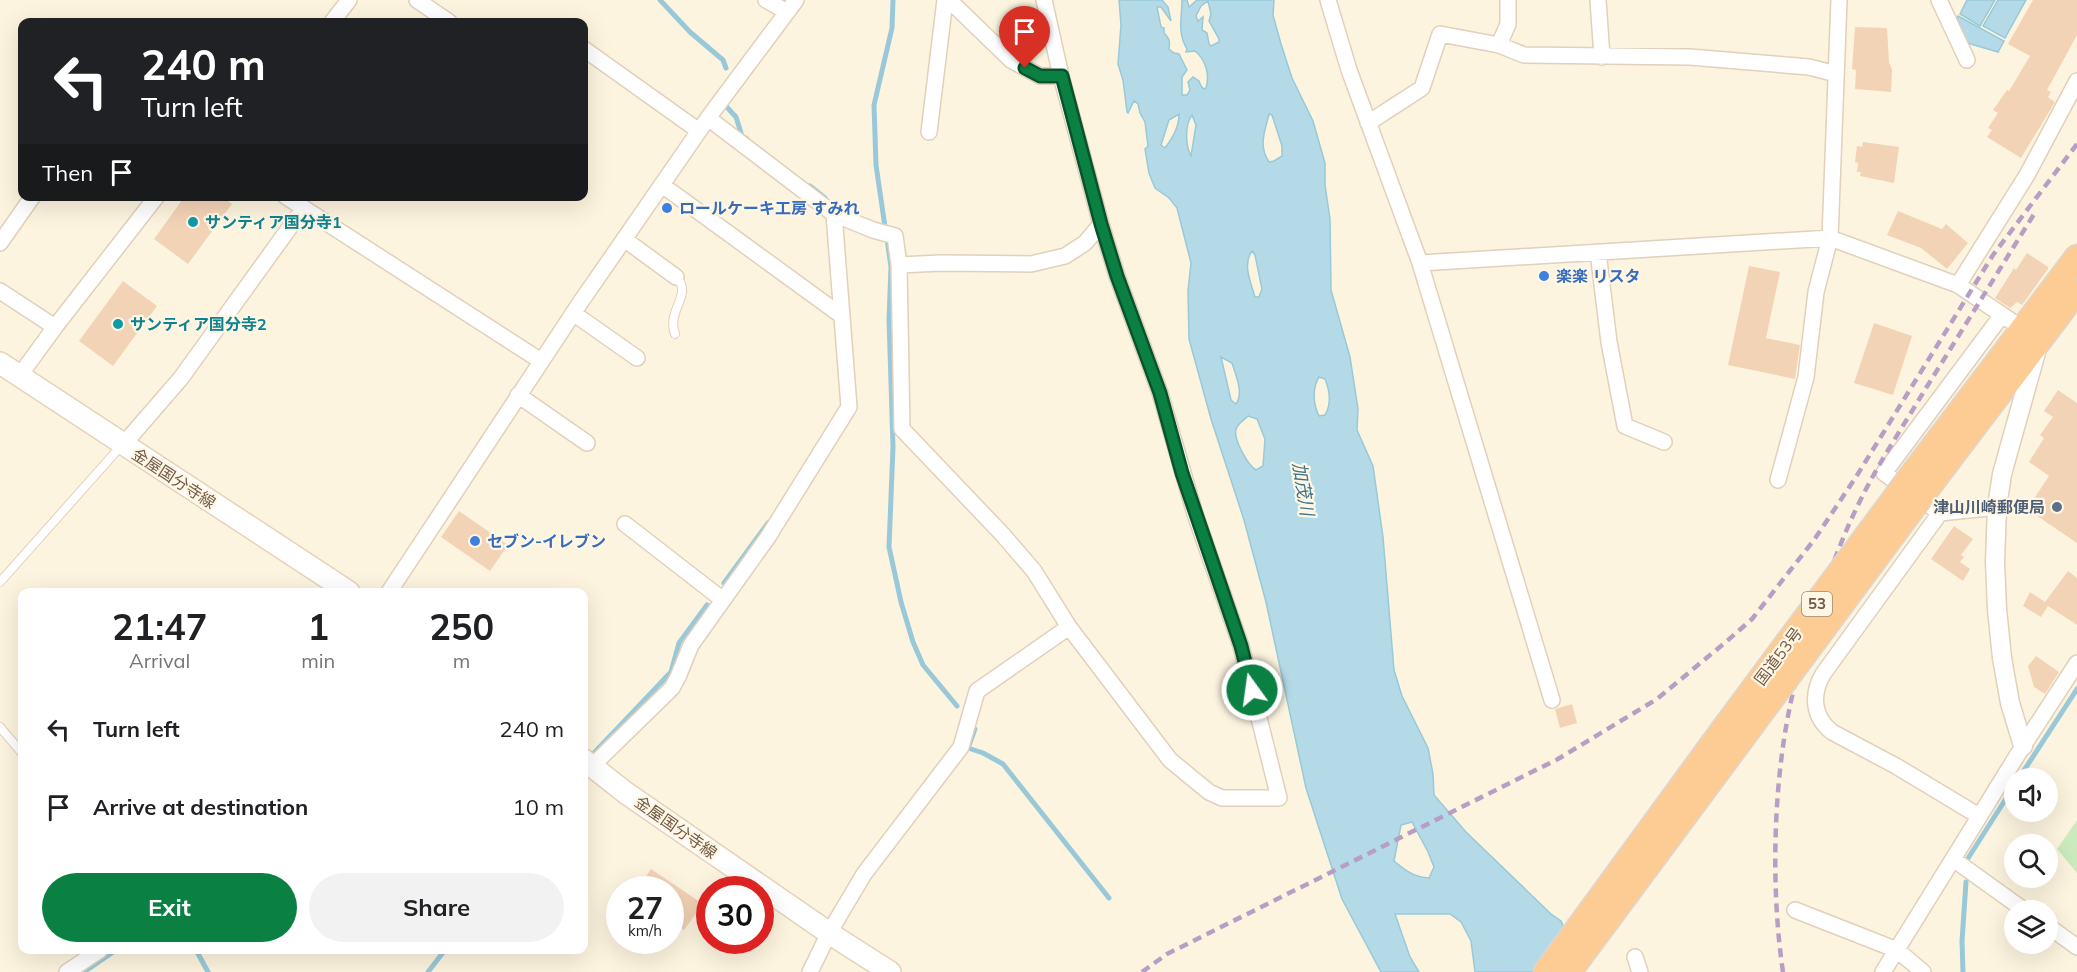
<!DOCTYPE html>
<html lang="en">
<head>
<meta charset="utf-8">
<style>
  :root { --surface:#fff; --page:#f2f2f2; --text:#202124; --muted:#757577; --accent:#0b8043 }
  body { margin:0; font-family:Mulish,"Noto Sans JP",sans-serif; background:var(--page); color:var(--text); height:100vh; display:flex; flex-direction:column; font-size:22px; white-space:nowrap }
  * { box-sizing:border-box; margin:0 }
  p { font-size:20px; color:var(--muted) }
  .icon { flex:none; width:33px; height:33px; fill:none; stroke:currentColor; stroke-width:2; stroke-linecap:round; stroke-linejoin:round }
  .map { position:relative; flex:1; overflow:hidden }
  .drawer { position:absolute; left:18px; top:588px; width:570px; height:366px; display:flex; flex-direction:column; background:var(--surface); border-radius:12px; box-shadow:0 6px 24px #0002 }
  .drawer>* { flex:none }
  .top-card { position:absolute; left:18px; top:18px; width:570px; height:183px; border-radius:12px; box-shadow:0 6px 24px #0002; background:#202124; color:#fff; overflow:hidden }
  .fabs { position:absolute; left:2004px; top:768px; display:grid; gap:12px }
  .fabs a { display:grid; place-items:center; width:54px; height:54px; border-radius:50%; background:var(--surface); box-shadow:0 6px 24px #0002; font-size:30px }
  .speed { position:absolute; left:606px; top:876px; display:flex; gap:12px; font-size:30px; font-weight:700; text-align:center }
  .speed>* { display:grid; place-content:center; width:78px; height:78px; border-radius:50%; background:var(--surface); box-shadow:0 6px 24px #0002; line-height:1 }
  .speed small { font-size:15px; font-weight:400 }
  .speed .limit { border:9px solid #d22; background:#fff; color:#111 }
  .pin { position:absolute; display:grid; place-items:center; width:51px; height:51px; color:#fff; margin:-62px -26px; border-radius:50% 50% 50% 0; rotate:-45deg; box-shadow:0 0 6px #0007 }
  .pin .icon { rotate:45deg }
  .me { position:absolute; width:66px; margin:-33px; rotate:346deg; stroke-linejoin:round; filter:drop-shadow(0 0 4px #0008) }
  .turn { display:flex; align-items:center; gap:21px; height:126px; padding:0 24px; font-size:27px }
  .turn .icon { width:78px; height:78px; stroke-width:2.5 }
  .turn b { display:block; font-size:42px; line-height:51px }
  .then { display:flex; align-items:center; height:57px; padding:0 24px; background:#0003; gap:12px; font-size:22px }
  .eta { display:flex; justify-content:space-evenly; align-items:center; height:102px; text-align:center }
  .eta b { font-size:36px; font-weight:700; line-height:42px }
  .primary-button { display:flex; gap:12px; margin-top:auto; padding:12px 24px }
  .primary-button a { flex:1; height:69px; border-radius:36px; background:var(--accent); color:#fff; font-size:24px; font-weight:700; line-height:69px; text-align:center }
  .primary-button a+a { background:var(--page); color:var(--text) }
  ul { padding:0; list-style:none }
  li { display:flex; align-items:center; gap:18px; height:78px; padding:0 24px }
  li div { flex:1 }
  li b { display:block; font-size:22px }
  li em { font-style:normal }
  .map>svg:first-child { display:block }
  .green { fill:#cceabe }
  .water { fill:#b3dae6; stroke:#99c9d8; stroke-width:1.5; fill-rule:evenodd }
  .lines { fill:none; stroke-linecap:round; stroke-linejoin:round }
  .stream { stroke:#99c9d8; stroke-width:5 }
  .building { fill:#f3d3b6 }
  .service-casing { stroke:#e1d0bb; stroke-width:10 }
  .minor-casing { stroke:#e1d0bb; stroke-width:18 }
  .tertiary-casing { stroke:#e1d0bb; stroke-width:21 }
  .secondary-casing { stroke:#e6d2b9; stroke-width:24 }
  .trunk-casing { stroke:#ddd7d3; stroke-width:27 }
  .service { stroke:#fff; stroke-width:8 }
  .minor { stroke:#fff; stroke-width:15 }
  .tertiary { stroke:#fff; stroke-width:18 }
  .secondary { stroke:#fff; stroke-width:21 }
  .trunk { stroke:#fccc94; stroke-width:24 }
  .rail { stroke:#b79ec5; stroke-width:4.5; stroke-dasharray:9 6; stroke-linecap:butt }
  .trunk-bridge-casing { stroke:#ddd7d3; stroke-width:27; stroke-linecap:butt }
  .trunk-bridge { stroke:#fccc94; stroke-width:24 }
  .route-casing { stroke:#07532c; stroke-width:15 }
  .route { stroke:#0b8043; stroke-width:10 }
  .shop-dot { fill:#3f7fe0; stroke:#fff7e6; stroke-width:2 }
  .culture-dot { fill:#0f9aa8; stroke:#fff7e6; stroke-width:2 }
  .service-dot { fill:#5c6f8a; stroke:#fff7e6; stroke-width:2 }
  .labels { text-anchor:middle; stroke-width:4.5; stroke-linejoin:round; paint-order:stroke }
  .shield { fill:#fff7e6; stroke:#9d8976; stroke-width:1.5 }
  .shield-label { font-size:15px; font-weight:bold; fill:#735a46 }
  .shop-label { font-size:16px; font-weight:bold; fill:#366cbe; stroke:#fff7e6; text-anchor:start }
  .culture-label { font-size:16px; font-weight:bold; fill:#0d838f; stroke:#fff7e6; text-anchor:start }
  .street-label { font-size:16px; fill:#735a46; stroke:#fff7e6 }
  .service-label { font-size:16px; font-weight:bold; fill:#4e5e75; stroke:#fff7e6; text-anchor:end }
  .water-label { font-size:18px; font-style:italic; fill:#407588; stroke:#fff7e6 }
</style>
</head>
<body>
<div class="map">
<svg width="2077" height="972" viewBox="0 0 2077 972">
  <rect width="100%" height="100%" fill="#fdf4df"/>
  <path class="green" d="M2077 820V873L2057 849Z"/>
  <path class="water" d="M1119 0H1162L1168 7 1171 21 1161 7H1157L1161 27 1164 28V33C1170 39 1170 42 1169 49L1174 53 1179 54 1187 70 1182 77V95H1187L1190 90 1188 82 1193 77 1199 81 1201 86 1204 89 1206 88C1210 75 1206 60 1195 51L1186 52 1187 49C1177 33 1182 17 1182 0H1187L1189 7 1197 0H1274L1273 15 1281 44 1292 78 1313 121 1325 163V185L1330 219 1331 290 1350 357 1358 409 1357 430 1373 466 1383 537 1394 670 1402 696 1428 748 1433 774 1434 795 1466 832 1551 914 1561 921 1582 972H1475L1471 941 1461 922 1450 914H1395L1410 957 1419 972H1381L1342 899 1306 788 1266 602 1244 520 1211 419 1189 339 1188 291 1191 263 1177 208 1169 198 1155 188 1149 173 1145 149 1148 146 1145 122 1140 113 1138 104 1134 101 1128 113 1127 112 1123 80 1118 64 1121 25ZM1208 1 1211 14 1209 21 1219 39V42L1211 46 1209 44 1207 33 1202 30 1203 17 1198 21 1196 16 1201 6ZM1179 114C1179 127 1173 137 1165 148L1161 145 1169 120ZM1269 114 1272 115 1282 146V156L1274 161 1269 162C1258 146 1265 131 1269 114ZM1192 115 1196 125 1191 156C1185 145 1185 124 1192 115ZM1252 251 1255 255 1262 289 1259 297H1255C1251 283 1242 264 1252 251ZM1221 357 1232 363C1236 376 1244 393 1236 404L1231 400ZM1319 377 1325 379C1330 391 1332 403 1325 415L1319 416C1313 404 1312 388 1319 377ZM1248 416 1257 419 1265 439 1263 466 1256 470C1248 465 1231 437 1237 427 1239 423 1245 419 1248 416ZM1412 822 1428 852 1434 867 1429 878C1414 877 1406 871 1394 861L1401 825Z
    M1967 0H1995L1980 26 1960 14Z
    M1998 0H2026L2005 38 1983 26Z
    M1958 16 2004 41 1998 52 1967 43 1957 18Z"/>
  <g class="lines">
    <path class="stream" d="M660 0 690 32 723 60 726 68
      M724 104 736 117 742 136 747 139
      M810 186 825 198
      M885 227 876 165 874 105 892 28 893 0
      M887 239 891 267 889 319 893 447 889 547 901 602 913 642 923 665 957 706
      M724 583 768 523
      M975 729 968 748 983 753 1003 764 1109 898
      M594 753 671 672 679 643 707 605
      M2019 778 2077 689
      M1968 865 1965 863 2014 786
      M196 950 208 972
      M84 972 116 950
      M428 972 445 950
      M1963 972 1962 941 1966 882"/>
  </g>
  <path class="building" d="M2033 0H2077V35L2047 90 2051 92 2048 97 2055 102 2021 158 1987 137 1992 130 1988 128 1998 113 1993 110 2007 90 2009 91 2030 56 2008 44Z
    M1855 27 1887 28 1889 62 1892 70 1891 92 1855 89 1856 70 1852 69Z
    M1863 142 1899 147 1894 183 1860 176 1861 172H1857L1858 163 1855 162 1857 146 1862 147Z
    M185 196H222L232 204 188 264 154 239Z
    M1898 211 1942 229 1946 224 1968 243 1947 269 1921 248 1887 235Z
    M2027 253 2048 267V269L2022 305 2017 302 2010 308 1995 298 2014 268 2016 270Z
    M1749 266 1780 272 1766 338 1800 345 1795 379 1728 365Z
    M123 281 157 306 113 366 79 341Z
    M1874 323 1912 336 1893 395 1854 383Z
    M2058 390 2077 403V543L2027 509 2049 476 2029 462 2044 438 2040 435 2053 417 2044 411Z
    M459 511 508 545 490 571 441 537Z
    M1954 526 1973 539 1961 555 1964 557 1960 562 1970 569 1963 581 1931 559Z
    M2068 571 2077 578V625L2048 606 2041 617 2023 606 2030 592 2045 602Z
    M2036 656 2059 672 2045 694 2034 687 2028 666Z
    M1572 704 1577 723 1560 728 1555 709Z
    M651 869 703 904 684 930 670 921V890H637Z"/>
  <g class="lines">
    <g class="service-casing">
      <path id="service" d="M675 334C666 310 694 294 676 277
        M0 582 121 446
        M0 727 22 753"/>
    </g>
    <g class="minor-casing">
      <path id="minor" d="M417 0 449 22
        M766 0 787 12
        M949 0 1011 60 1040 76H1061
        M1328 0 1349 70 1420 263 1552 700
        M1598 0 1602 57
        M1939 0 1967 60
        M332 22 349 0
        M1499 45 1508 24V0
        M584 49 699 131
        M1368 123 1422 88 1440 34 1499 45 1524 55 1690 57 1809 67 1836 74
        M929 132 945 0
        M662 185 842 316
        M285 196 541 361
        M834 214 873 230 895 236 899 265
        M624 239 676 277
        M0 243 33 196
        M1598 252 1609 342 1625 426 1664 442
        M1420 263 1830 238 1958 285 2023 329
        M1958 285 2027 175 2077 81
        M0 291 55 327
        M573 313 637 358
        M20 375 55 327 157 196
        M518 395 587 443
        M123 445 181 378 303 209
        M1778 480 1806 377 1816 292 1830 238 1839 0
        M1940 513 1884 473 2002 315
        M625 524 723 600
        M389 592 580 303 708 118 796 0
        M1069 627 1034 571 1003 535 902 429 899 265 941 263 1031 264 1065 256 1085 243 1101 224
        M592 766 672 688 678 677 691 645 768 537 849 407 834 214 708 118
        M1979 816 1896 766 1832 732C1813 717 1811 695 1823 674L1940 513 1997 507
        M1953 859 2024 910
        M1795 910 1897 950 1923 972
        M2048 926 2077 947
        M1635 957 1640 972
        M67 972 100 950
        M810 972 829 933 864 874 961 747 977 691 1069 627 1170 760 1209 792 1222 798H1279L1241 646 1195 514 1160 393 1117 276 1101 224 1061 76 1044 0
        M1883 972 2023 746 2077 663"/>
    </g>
    <g class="tertiary-casing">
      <path id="tertiary" d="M2023 746 2010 703 2002 658 1997 609 1995 562 1997 507 2002 474 2037 349"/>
    </g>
    <g class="secondary-casing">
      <path id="secondary" d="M0 363 349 592
        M584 760 626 793 829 933 890 972"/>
    </g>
    <g class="trunk-casing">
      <path id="trunk" d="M1911 476 2077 257
        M1927 489 2077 291
        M1546 972 1722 731
        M1569 972 1738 744"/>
    </g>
    <use href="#service" class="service"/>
    <use href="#minor" class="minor"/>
    <use href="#tertiary" class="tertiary"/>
    <use href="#secondary" class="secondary"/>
    <use href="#trunk" class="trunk"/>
    <path class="rail" d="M1142 972 1167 954 1558 759 1657 699 1727 641 1752 619 1814 540 1856 477 1993 255 2077 144
      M1783 972C1771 892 1773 790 1789 711 1796 675 1807 640 1819 606 1830 570 1843 535 1860 501 1879 462 1904 425 1926 388 1963 329 1999 270 2036 211"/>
    <g class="trunk-bridge-casing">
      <path id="trunk-bridge" d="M1722 731 1911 476
        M1738 744 1927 489"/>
    </g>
    <use href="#trunk-bridge" class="trunk-bridge"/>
  </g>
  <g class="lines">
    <g class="route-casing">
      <path id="route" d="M1025 68 1040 76H1062L1101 224 1117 276 1160 393 1182 473 1241 646 1252 690"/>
    </g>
    <use href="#route" class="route"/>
  </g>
  <g class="shop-dot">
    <circle cx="667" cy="208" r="6"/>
    <circle cx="1544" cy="276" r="6"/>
    <circle cx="475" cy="541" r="6"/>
  </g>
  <g class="culture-dot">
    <circle cx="193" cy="222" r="6"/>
    <circle cx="118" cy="324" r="6"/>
  </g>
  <circle class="service-dot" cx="2057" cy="507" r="6"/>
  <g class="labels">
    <rect class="shield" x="1802" y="592" width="30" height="24" rx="4.5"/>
    <g class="shield-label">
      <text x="1817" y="609">53</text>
    </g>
    <g class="shop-label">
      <text x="679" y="214">ロールケーキ工房 すみれ</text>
      <text x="1556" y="282">楽楽 リスタ</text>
      <text x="487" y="547">セブン-イレブン</text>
    </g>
    <g class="culture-label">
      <text x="205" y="228">サンティア国分寺1</text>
      <text x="130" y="330">サンティア国分寺2</text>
    </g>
    <g class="street-label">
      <text transform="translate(174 478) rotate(33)" y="6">金屋国分寺線</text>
      <text transform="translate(1778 656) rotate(-53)" y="6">国道53号</text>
      <text transform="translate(676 827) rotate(35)" y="6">金屋国分寺線</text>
    </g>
    <g class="service-label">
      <text x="2045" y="513">津山川崎郵便局</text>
    </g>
    <g class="water-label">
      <text transform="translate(1303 489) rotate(81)" y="6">加茂川</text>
    </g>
  </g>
</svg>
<div class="fabs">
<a><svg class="icon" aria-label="sound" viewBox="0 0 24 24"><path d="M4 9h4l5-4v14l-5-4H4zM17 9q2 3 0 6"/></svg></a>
<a><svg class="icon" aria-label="search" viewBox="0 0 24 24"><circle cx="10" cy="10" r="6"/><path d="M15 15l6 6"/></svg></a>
<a><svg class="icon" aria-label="layers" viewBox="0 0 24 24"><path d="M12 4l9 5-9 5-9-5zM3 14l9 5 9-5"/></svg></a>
</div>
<div class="speed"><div>27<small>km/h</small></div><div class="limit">30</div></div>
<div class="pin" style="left:1025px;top:68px;background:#d93025"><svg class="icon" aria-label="arrive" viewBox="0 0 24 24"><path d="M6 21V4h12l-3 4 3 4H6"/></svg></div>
<svg class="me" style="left:1252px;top:690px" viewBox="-20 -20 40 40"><circle r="17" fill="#0b8043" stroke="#fff" stroke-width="3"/><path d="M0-11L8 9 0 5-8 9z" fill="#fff"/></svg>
<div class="top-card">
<div class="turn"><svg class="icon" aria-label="left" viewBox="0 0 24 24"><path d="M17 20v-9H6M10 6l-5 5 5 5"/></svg><div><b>240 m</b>Turn left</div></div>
<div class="then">Then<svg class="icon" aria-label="arrive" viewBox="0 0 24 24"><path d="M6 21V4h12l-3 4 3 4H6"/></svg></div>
</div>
<section class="drawer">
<div class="eta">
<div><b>21:47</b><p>Arrival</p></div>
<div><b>1</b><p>min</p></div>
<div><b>250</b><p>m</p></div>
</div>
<ul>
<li><svg class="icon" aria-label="left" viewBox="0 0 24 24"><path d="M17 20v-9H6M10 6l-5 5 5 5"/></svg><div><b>Turn left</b></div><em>240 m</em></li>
<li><svg class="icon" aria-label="arrive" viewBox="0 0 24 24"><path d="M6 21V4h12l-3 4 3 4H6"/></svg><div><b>Arrive at destination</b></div><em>10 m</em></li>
</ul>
<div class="primary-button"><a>Exit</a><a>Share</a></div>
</section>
</div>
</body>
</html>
